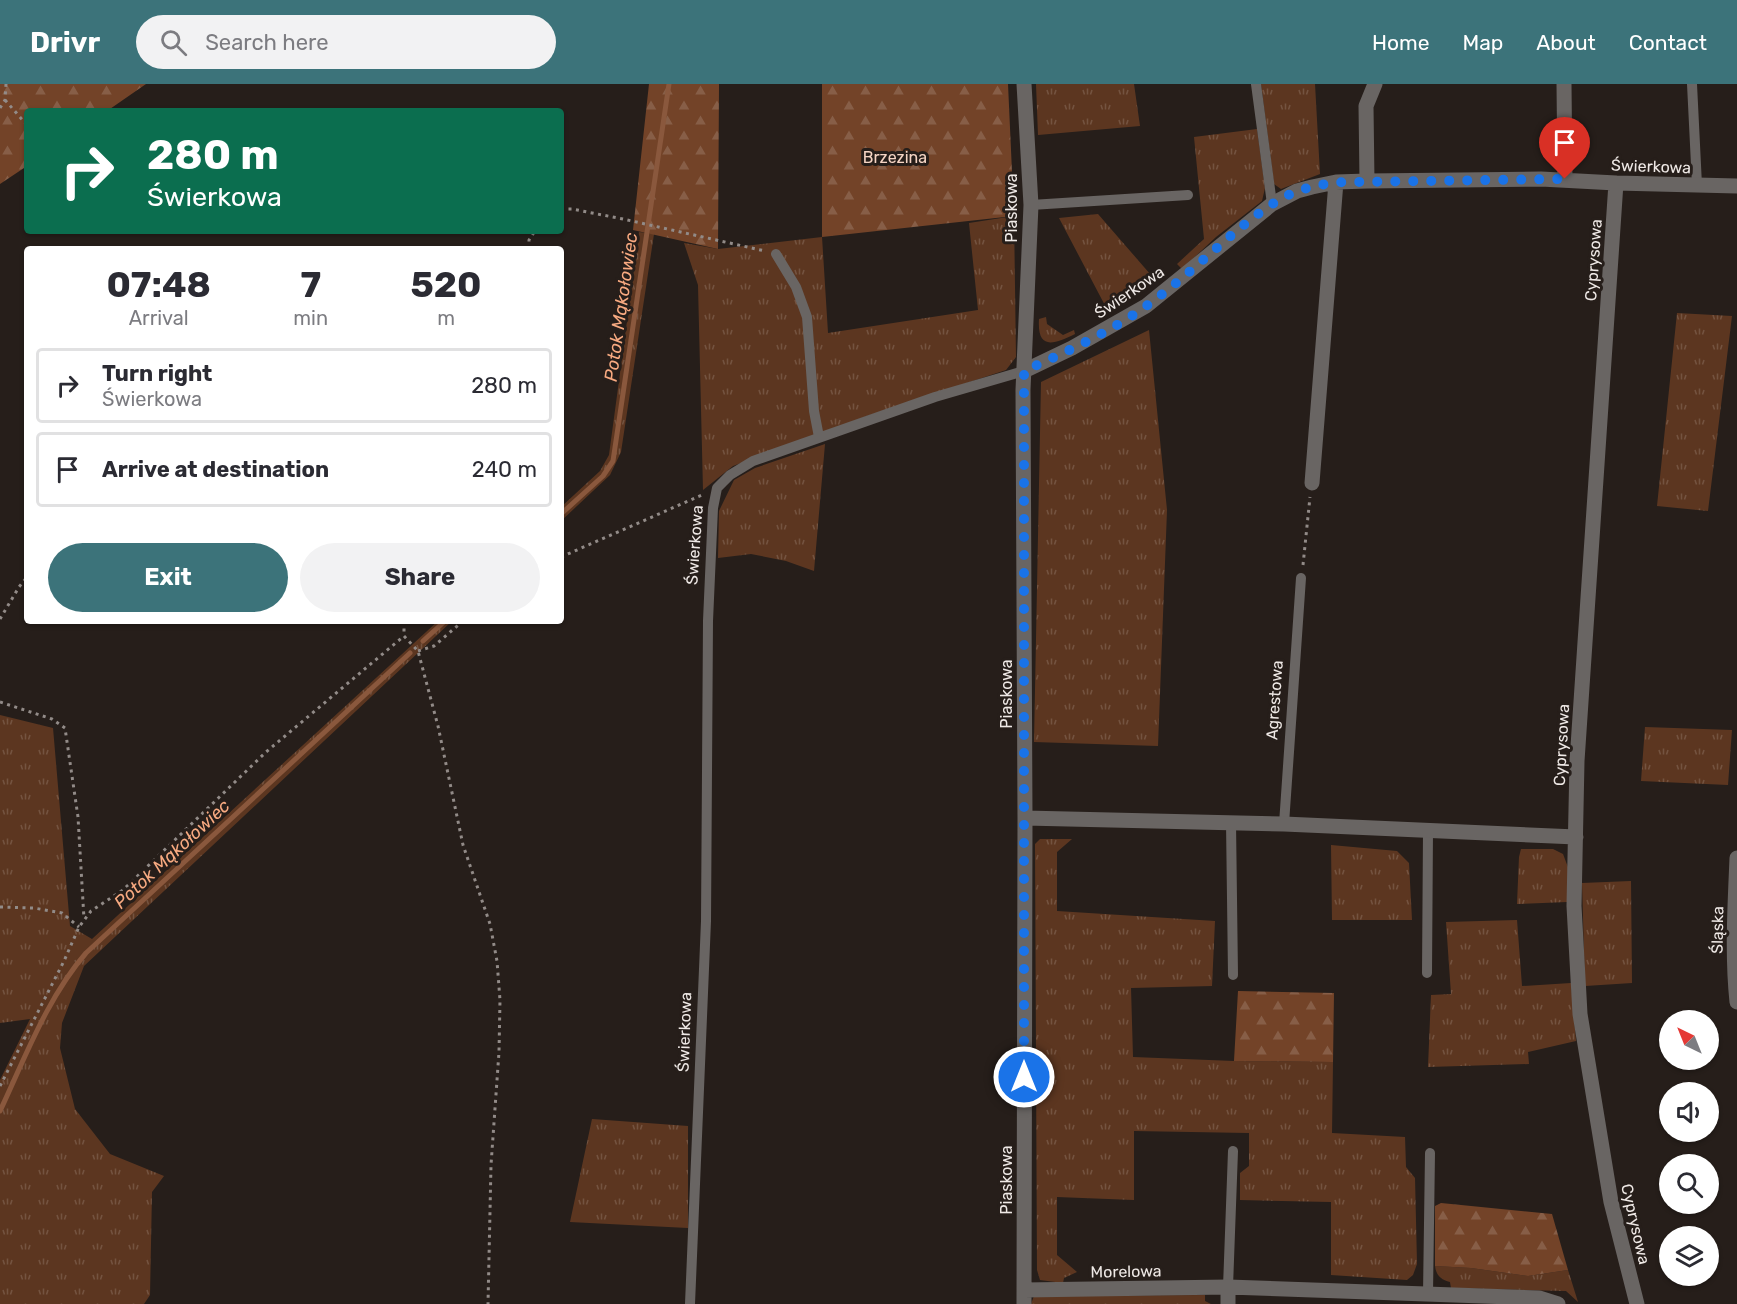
<!DOCTYPE html>
<html lang="en">
<head>
<meta charset="utf-8">
<style>
  :root { --surface:#fff; --page:#f2f2f3; --text:#2b2b33; --muted:#7c7c81; --line:#e1e1e2; --accent:#3c737a }
  body { margin:0; font-family:Rubik,sans-serif; background:var(--page); color:var(--text); height:100vh; display:flex; flex-direction:column; font-size:22px; white-space:nowrap }
  * { box-sizing:border-box; margin:0 }
  p { font-size:20px; color:var(--muted) }
  .icon { flex:none; width:33px; height:33px; fill:none; stroke:currentColor; stroke-width:2; stroke-linecap:round; stroke-linejoin:round }
  .map { position:relative; flex:1; overflow:hidden }
  .sheet { position:absolute; left:24px; top:162px; width:540px; height:378px; display:flex; flex-direction:column; background:var(--surface); border-radius:6px; box-shadow:0 2px 4px #0004 }
  .sheet>* { flex:none }
  .banner { position:absolute; left:24px; top:24px; width:540px; height:126px; border-radius:6px; box-shadow:0 2px 4px #0004; background:#0b6e4f; color:#fff; overflow:hidden }
  .needle { width:39px; rotate:317deg }
  .buttons { position:absolute; left:1659px; top:926px; display:grid; gap:12px }
  .buttons a { display:grid; place-items:center; width:60px; height:60px; border-radius:50%; background:var(--surface); box-shadow:0 2px 4px #0004; font-size:30px }
  .pin { position:absolute; display:grid; place-items:center; width:51px; height:51px; color:#fff; margin:-62px -26px; border-radius:50% 50% 50% 0; rotate:-45deg; box-shadow:0 0 6px #0007 }
  .pin .icon { rotate:45deg }
  .me { position:absolute; width:66px; margin:-33px; rotate:0deg; stroke-linejoin:round; filter:drop-shadow(0 0 4px #0008) }
  .turn { display:flex; align-items:center; gap:21px; height:126px; padding:0 24px; font-size:27px }
  .turn .icon { width:78px; height:78px; stroke-width:2.5 }
  .turn b { display:block; font-size:42px; line-height:51px }
  .eta { display:flex; justify-content:space-evenly; align-items:center; height:102px; text-align:center }
  .eta b { font-size:36px; font-weight:700; line-height:42px }
  .button { display:flex; gap:12px; margin-top:auto; padding:12px 24px }
  .button a { flex:1; height:69px; border-radius:36px; background:var(--accent); color:#fff; font-size:24px; font-weight:700; line-height:69px; text-align:center }
  .button a+a { background:var(--page); color:var(--text) }
  ul { padding:0; list-style:none }
  li { display:flex; align-items:center; gap:18px; height:75px; margin:0 12px 9px; padding:0 12px; border:3px solid var(--line); border-radius:6px }
  li div { flex:1 }
  li b { display:block; font-size:22px }
  li em { font-style:normal }
  header { display:flex; align-items:center; gap:36px; box-sizing:border-box; height:84px; padding:0 30px; background:var(--accent); color:#fff }
  header strong { font-size:28px }
  nav { display:flex; gap:33px; margin-inline-start:auto; font-size:21px }
  .search { width:420px; height:54px; background:var(--page); display:flex; align-items:center; gap:15px; box-sizing:border-box; padding:0 21px; border-radius:33px; color:var(--muted); font-size:22px }
  .map>svg:first-child { display:block }
  .grass { fill:url(#grass-tufts) }
  .forest { fill:url(#forest-firs) }
  .lines { fill:none; stroke-linecap:round; stroke-linejoin:round }
  .stream { stroke:#8a583d; stroke-width:5 }
  .path { stroke:#928b88; stroke-width:3; stroke-dasharray:3 4.5; stroke-linecap:butt }
  .lane { stroke:#696563; stroke-width:10 }
  .street { stroke:#696563; stroke-width:15 }
  .route { stroke:#1a73e8; stroke-width:10; stroke-dasharray:0 18 }
  .labels { text-anchor:middle; stroke-width:6; stroke-linejoin:round; paint-order:stroke }
  .park-label { font-size:16px; fill:#f6d5c4; stroke:#261e1a }
  .street-label { font-size:16px; fill:#efe9e6; stroke:#261e1a }
  .water-label { font-size:18px; font-style:italic; fill:#f8aa81; stroke:#261e1a }
</style>
</head>
<body>
<header>
<strong>Drivr</strong>
<div class="search"><svg class="icon" aria-label="search" viewBox="0 0 24 24"><circle cx="10" cy="10" r="6"/><path d="M15 15l6 6"/></svg>Search here</div>
<nav><a>Home</a><a>Map</a><a>About</a><a>Contact</a></nav>
</header>
<div class="map">
<svg width="1737" height="1220" viewBox="0 0 1737 1220">
  <defs>
    <pattern id="grass-tufts" width="24" height="20" patternUnits="userSpaceOnUse" patternTransform="scale(1.5)"><rect width="24" height="20" fill="#5c3620"/><path d="M3 7l-1-3M5 7V3M7 7l1-3M15 17l-1-3M17 17v-4M19 17l1-3" fill="none" stroke="#745340"/></pattern>
    <pattern id="forest-firs" width="22" height="20" patternUnits="userSpaceOnUse" patternTransform="scale(1.5)"><rect width="22" height="20" fill="#734328"/><path d="M5 1l3.5 6h-7zM16 11l3.5 6h-7z" fill="#875e47"/></pattern>
  </defs>
  <rect width="100%" height="100%" fill="#261e1a"/>
  <path class="grass" d="M1036 0H1134L1140 42 1038 51Z
    M1261 0H1315L1320 90 1281 105 1274 100Z
    M1257 45 1265 104 1262 117 1216 153 1182 185 1177 180 1204 155 1194 53Z
    M1098 130 1157 198 1109 229 1059 134Z
    M1014 132 1016 273 1006 286 867 332 733 382 703 406 698 201 684 159 718 165 822 153 828 249 978 226 969 139Z
    M639 148 654 150 621 368 610 391 561 437V423L600 387 609 371Z
    M1677 229 1732 232 1708 427 1657 422Z
    M1046 233 1047 240 1063 251 1074 246 1075 250C1054 260 1037 267 1039 235Z
    M1149 246 1167 426 1158 662 1034 658 1041 298Z
    M825 360 814 487 786 477 751 470 718 474 719 427 734 396 755 384Z
    M438 537H452L84 882 62 939 60 964 75 1025 110 1070 164 1092 152 1108 150 1211 144 1220H0V996L30 935 0 939V631L53 644 70 842 92 855Z
    M1645 643 1732 646 1728 701 1641 697Z
    M1040 755H1072L1057 768V827L1215 837 1212 902 1131 904 1133 973 1234 977 1333 978 1332 1049 1405 1053 1406 1083 1415 1094 1417 1180 1413 1191 1407 1196 1331 1191V1118L1240 1116V1089L1249 1082V1049L1134 1047V1116L1057 1113V1171L1077 1188 1064 1194 1063 1199 1040 1196 1037 1186 1035 760Z
    M1331 761 1397 767 1409 779 1412 836H1332Z
    M1521 765H1553L1563 770 1569 786 1567 818 1517 820 1519 773Z
    M1631 797 1632 899 1585 902 1582 799Z
    M1517 836 1522 902 1571 899 1576 957 1528 968 1529 980 1428 983 1431 911 1451 910 1446 838Z
    M592 1035 688 1042V1144L570 1138Z
    M1435 1182 1471 1184 1528 1192 1568 1186 1578 1218 1566 1207 1451 1204 1450 1198C1441 1196 1436 1191 1435 1182Z
    M1205 1211V1217L1211 1220H1031L1034 1212Z"/>
  <path class="forest" d="M0 0H146L107 27H27V82L0 100Z
    M649 0H719L718 165 633 146Z
    M822 0H1008L1014 132 822 153Z
    M1238 907 1334 909 1333 978 1234 977Z
    M1441 1119 1552 1130 1568 1186 1528 1192 1471 1184 1435 1182V1122Z"/>
  <g class="lines">
    <path class="stream" d="M561 430 603 392 613 377 669 0
      M423 557 445 537
      M0 1027C25 974 47 914 86 869L410 569"/>
    <path class="path" d="M5 16 27 41
      M0 24 5 16 6 0
      M561 125H572L623 135 765 167
      M529 165V156L535 147
      M561 473 702 411
      M1303 481 1310 413
      M0 535 19 503 27 493
      M404 537V552L418 567 438 642 463 761 490 840 497 877 500 916 499 968 491 1081 488 1220
      M418 567 434 562 463 537
      M0 618 52 635 65 644 78 733 84 835
      M0 823 34 824 62 829 79 843
      M0 1002 64 877 79 843 91 827 123 806 266 668 404 552"/>
    <path class="lane" d="M1256 0 1272 120
      M1692 0 1697 101
      M1031 121 1188 111
      M776 170 796 203 807 233 814 327 819 353
      M1231 738 1233 891
      M1284 740 1301 494
      M1427 889 1428 747
      M1228 1203 1233 1067
      M1428 1210 1430 1069
      M690 1220 706 837 708 537 713 424 717 404 730 391 753 377 935 313 1024 287"/>
    <path class="street" d="M1564 0 1565 95
      M1367 97 1366 22 1375 0
      M1616 99 1577 677 1574 822 1580 930 1611 1118 1637 1220
      M1024 287 1072 264 1146 222 1272 120 1297 107 1312 103 1336 98 1367 97 1541 95 1616 99 1737 102
      M1312 399 1336 98
      M1025 734 1284 740 1576 753
      M1737 774C1735 822 1732 870 1737 918
      M1024 1206 1228 1203 1539 1214 1558 1220
      M1024 1220 1025 734 1023 306 1031 121 1024 0
      M1228 1220V1203"/>
  </g>
  <g class="lines">
    <path class="route" d="M1024 993V287C1066 268 1111 248 1149 220 1181 197 1210 169 1240 144 1258 130 1276 115 1298 107 1315 101 1333 98 1352 98L1565 95"/>
  </g>
  <g class="labels">
    <g class="park-label">
      <text x="895" y="79">Brzezina</text>
    </g>
    <g class="street-label">
      <text transform="translate(1651 82) rotate(2)" y="6">Świerkowa</text>
      <text transform="translate(1011 124) rotate(-90)" y="6">Piaskowa</text>
      <text transform="translate(1593 176) rotate(-86)" y="6">Cyprysowa</text>
      <text transform="translate(1129 208) rotate(-34)" y="6">Świerkowa</text>
      <text transform="translate(694 461) rotate(-86)" y="6">Świerkowa</text>
      <text transform="translate(1006 610) rotate(-90)" y="6">Piaskowa</text>
      <text transform="translate(1274 616) rotate(-86)" y="6">Agrestowa</text>
      <text transform="translate(1561 661) rotate(-87)" y="6">Cyprysowa</text>
      <text transform="translate(1717 846) rotate(-89)" y="6">Śląska</text>
      <text transform="translate(684 948) rotate(-88)" y="6">Świerkowa</text>
      <text transform="translate(1006 1096) rotate(-90)" y="6">Piaskowa</text>
      <text transform="translate(1636 1140) rotate(77)" y="6">Cyprysowa</text>
      <text transform="translate(1126 1187) rotate(-1)" y="6">Morelowa</text>
    </g>
    <g class="water-label">
      <text transform="translate(621 223) rotate(-82)" y="6">Potok Mąkołowiec</text>
      <text transform="translate(172 770) rotate(-43)" y="6">Potok Mąkołowiec</text>
    </g>
  </g>
</svg>
<div class="buttons">
<a><svg class="needle" viewBox="-14 -14 28 28"><path d="M0-13l5 13h-10z" fill="#e53935"/><path d="M0 13l5-13h-10z" fill="#7c7c81"/></svg></a>
<a><svg class="icon" aria-label="sound" viewBox="0 0 24 24"><path d="M4 9h4l5-4v14l-5-4H4zM17 9q2 3 0 6"/></svg></a>
<a><svg class="icon" aria-label="search" viewBox="0 0 24 24"><circle cx="10" cy="10" r="6"/><path d="M15 15l6 6"/></svg></a>
<a><svg class="icon" aria-label="layers" viewBox="0 0 24 24"><path d="M12 4l9 5-9 5-9-5zM3 14l9 5 9-5"/></svg></a>
</div>
<div class="pin" style="left:1565px;top:95px;background:#d93025"><svg class="icon" aria-label="arrive" viewBox="0 0 24 24"><path d="M6 21V4h12l-3 4 3 4H6"/></svg></div>
<svg class="me" style="left:1024px;top:993px" viewBox="-20 -20 40 40"><circle r="17" fill="#1a73e8" stroke="#fff" stroke-width="3"/><path d="M0-11L8 9 0 5-8 9z" fill="#fff"/></svg>
<div class="banner">
<div class="turn"><svg class="icon" aria-label="right" viewBox="0 0 24 24"><path d="M7 20v-9h11M14 6l5 5-5 5"/></svg><div><b>280 m</b>Świerkowa</div></div>
</div>
<section class="sheet">
<div class="eta">
<div><b>07:48</b><p>Arrival</p></div>
<div><b>7</b><p>min</p></div>
<div><b>520</b><p>m</p></div>
</div>
<ul>
<li><svg class="icon" aria-label="right" viewBox="0 0 24 24"><path d="M7 20v-9h11M14 6l5 5-5 5"/></svg><div><b>Turn right</b><p>Świerkowa</p></div><em>280 m</em></li>
<li><svg class="icon" aria-label="arrive" viewBox="0 0 24 24"><path d="M6 21V4h12l-3 4 3 4H6"/></svg><div><b>Arrive at destination</b></div><em>240 m</em></li>
</ul>
<div class="button"><a>Exit</a><a>Share</a></div>
</section>
</div>
</body>
</html>
